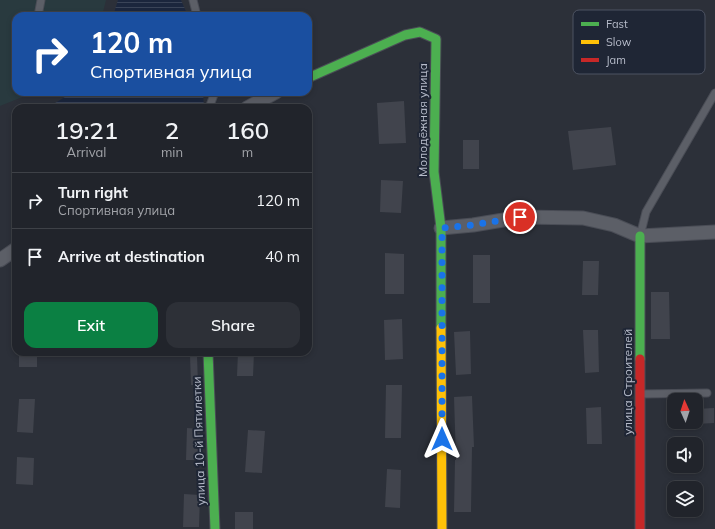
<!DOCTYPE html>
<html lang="en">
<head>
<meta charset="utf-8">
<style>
  :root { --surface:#21242b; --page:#2d3037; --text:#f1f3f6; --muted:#a2a4a9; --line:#3e4147; --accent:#0b8043 }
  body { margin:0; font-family:Mulish,sans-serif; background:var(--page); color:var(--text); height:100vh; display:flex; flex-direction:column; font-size:15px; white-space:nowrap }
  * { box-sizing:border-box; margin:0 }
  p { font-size:13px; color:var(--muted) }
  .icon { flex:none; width:22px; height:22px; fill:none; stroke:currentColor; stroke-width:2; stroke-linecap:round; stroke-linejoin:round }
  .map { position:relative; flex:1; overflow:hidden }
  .side { position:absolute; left:12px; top:104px; width:300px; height:252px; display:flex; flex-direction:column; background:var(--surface); border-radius:12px; box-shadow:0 2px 6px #0003,0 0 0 1px var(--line) }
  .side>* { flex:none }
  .guide { position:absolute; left:12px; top:12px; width:300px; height:84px; border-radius:12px; box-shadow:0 2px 6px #0003,0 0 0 1px var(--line); background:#1a4fa0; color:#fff; overflow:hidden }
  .needle { width:26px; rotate:357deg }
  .buttons { position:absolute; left:667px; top:393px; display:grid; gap:8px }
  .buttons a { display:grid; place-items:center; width:36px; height:36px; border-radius:8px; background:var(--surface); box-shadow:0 2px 6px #0003,0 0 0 1px var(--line); font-size:20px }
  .pin { position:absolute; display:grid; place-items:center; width:34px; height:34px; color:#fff; margin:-17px; border:2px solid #fff; border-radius:50%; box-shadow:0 1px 4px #0007 }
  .me { position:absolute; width:44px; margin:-22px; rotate:0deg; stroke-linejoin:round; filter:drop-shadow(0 0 3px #0008) }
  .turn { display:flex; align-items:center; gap:14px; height:84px; padding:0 12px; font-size:18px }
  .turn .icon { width:52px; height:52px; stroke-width:2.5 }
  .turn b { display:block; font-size:28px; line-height:34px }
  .eta { display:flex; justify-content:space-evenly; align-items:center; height:68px; text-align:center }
  .eta b { font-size:24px; font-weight:600; line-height:28px }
  .cta { display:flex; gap:8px; margin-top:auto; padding:8px 12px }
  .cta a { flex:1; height:46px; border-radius:12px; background:var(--accent); color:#fff; font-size:16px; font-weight:600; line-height:46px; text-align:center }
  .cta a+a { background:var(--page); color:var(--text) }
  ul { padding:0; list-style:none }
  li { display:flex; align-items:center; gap:12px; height:56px; padding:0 12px; border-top:1px solid var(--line) }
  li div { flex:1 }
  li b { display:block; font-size:15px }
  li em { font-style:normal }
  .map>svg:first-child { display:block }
  .garden { fill:#293a3f }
  .water { fill:url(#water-rules) }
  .building { fill:#41444d }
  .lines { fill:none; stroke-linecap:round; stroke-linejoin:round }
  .lane-casing { stroke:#4a4d56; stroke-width:9 }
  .street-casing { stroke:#4a4d56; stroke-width:15 }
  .fast-casing { stroke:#4a4d56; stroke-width:11 }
  .slow-casing { stroke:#4a4d56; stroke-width:11 }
  .jam-casing { stroke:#4a4d56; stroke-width:11 }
  .lane { stroke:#5c5f67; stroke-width:7 }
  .street { stroke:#5c5f67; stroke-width:13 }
  .fast { stroke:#4caf50; stroke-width:9 }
  .slow { stroke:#ffc107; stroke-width:9 }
  .jam { stroke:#c62828; stroke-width:9 }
  .route { stroke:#1a73e8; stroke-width:7; stroke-dasharray:0 12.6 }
  .labels { text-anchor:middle; stroke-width:4; stroke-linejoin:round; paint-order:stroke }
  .street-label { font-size:12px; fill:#b7bcca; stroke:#1f2635 }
  .key { fill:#1f2635; stroke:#4d5362; stroke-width:1 }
  .key-label { font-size:11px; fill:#b7bcca }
</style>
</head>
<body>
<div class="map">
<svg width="715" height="529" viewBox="0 0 715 529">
  <defs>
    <pattern id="water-rules" width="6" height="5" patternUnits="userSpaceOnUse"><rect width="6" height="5" fill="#1b263d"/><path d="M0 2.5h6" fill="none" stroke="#3a4458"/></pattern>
  </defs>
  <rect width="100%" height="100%" fill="#2c3039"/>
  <path class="garden" d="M0 0H106L102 16H16V92H35L0 106Z"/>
  <path class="water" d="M118 0H181L188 16H113Z
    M73 92H203L204 108H47Z"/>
  <path class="building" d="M404 101 406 143 379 144 377 103Z
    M611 127 616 165 573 170 568 131Z
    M463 140H479V169H463Z
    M381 180 403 181 401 213 380 212Z
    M385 253 404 254V294H385Z
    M473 255H490V303H473Z
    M583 261H599L598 295H582Z
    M651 292H669L670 339H651Z
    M402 319 403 359 385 360 384 320Z
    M583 330H598L599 372 585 373Z
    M470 331 471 374 456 375 454 332Z
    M19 352H37V367H19Z
    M238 352H254L253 376H237Z
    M190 355H197L198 385H191Z
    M386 385H402L401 438H385Z
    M472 396 474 447H472L471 512H454L455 460H456L454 397Z
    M19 399H35L33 433 17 432Z
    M601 407 602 444H587L586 408Z
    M714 408V423L696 424V409Z
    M187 428 200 429V460H186Z
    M248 430 265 431 262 473 245 472Z
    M17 457 34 458 33 485 16 484Z
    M387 469 401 470 400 508 385 507Z
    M184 494 200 495 199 527H183Z
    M235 512H253V529H235Z"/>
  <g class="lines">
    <g class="lane-casing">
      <path id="lane" d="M193 0 197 16
        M38 16 41 0
        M209 108 215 92
        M640 236 646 212 715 93
        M640 394 707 393"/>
    </g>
    <g class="street-casing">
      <path id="street" d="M247 108 276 92
        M441 228 473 225 521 217 583 218 614 225 640 236 715 232
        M0 260 16 249"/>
    </g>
    <g class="fast-casing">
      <path id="fast" d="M308 78 405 35 420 32 436 39 434 172 441 228V328
        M640 236V359
        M208 352 215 529"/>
    </g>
    <g class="slow-casing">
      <path id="slow" d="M441 328 442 529"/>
    </g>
    <g class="jam-casing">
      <path id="jam" d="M640 359V529"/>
    </g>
    <use href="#lane" class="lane"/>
    <use href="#street" class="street"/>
    <use href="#fast" class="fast"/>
    <use href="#slow" class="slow"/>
    <use href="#jam" class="jam"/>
  </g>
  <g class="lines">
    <path class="route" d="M442 439V228L473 225 520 217"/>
  </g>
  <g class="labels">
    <g class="street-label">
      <text transform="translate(423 120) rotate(-90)" y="4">Молодёжная улица</text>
      <text transform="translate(628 382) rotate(-90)" y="4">улица Строителей</text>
      <text transform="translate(199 441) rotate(-92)" y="4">улица 10-й Пятилетки</text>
    </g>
  </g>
  <rect x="573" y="10" width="132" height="64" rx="6" class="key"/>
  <rect x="581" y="22" width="18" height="4" fill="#4caf50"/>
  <rect x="581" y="40" width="18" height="4" fill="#ffc107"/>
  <rect x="581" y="58" width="18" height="4" fill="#c62828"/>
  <g class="key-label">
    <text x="606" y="28">Fast</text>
    <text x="606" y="46">Slow</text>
    <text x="606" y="64">Jam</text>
  </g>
</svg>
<div class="buttons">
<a><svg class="needle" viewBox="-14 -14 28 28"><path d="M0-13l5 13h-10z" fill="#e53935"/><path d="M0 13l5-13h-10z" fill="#a2a4a9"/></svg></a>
<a><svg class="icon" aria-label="sound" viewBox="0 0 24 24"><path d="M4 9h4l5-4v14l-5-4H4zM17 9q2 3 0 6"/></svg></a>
<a><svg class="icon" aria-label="layers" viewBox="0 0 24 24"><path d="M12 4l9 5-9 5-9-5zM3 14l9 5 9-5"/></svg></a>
</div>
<div class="pin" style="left:520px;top:217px;background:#d93025"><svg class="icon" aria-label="arrive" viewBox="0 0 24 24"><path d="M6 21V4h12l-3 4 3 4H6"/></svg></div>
<svg class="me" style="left:442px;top:439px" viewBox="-20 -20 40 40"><path d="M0-17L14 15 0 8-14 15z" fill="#1a73e8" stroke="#fff" stroke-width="4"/></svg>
<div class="guide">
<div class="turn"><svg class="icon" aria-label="right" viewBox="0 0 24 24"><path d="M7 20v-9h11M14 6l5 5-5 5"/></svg><div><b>120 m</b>Спортивная улица</div></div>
</div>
<section class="side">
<div class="eta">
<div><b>19:21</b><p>Arrival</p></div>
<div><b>2</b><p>min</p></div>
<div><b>160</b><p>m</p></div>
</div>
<ul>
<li><svg class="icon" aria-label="right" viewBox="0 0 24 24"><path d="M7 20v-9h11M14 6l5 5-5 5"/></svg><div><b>Turn right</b><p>Спортивная улица</p></div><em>120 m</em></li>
<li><svg class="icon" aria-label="arrive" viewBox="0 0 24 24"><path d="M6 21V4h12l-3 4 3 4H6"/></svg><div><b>Arrive at destination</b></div><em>40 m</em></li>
</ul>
<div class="cta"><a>Exit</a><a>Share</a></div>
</section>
</div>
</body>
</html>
